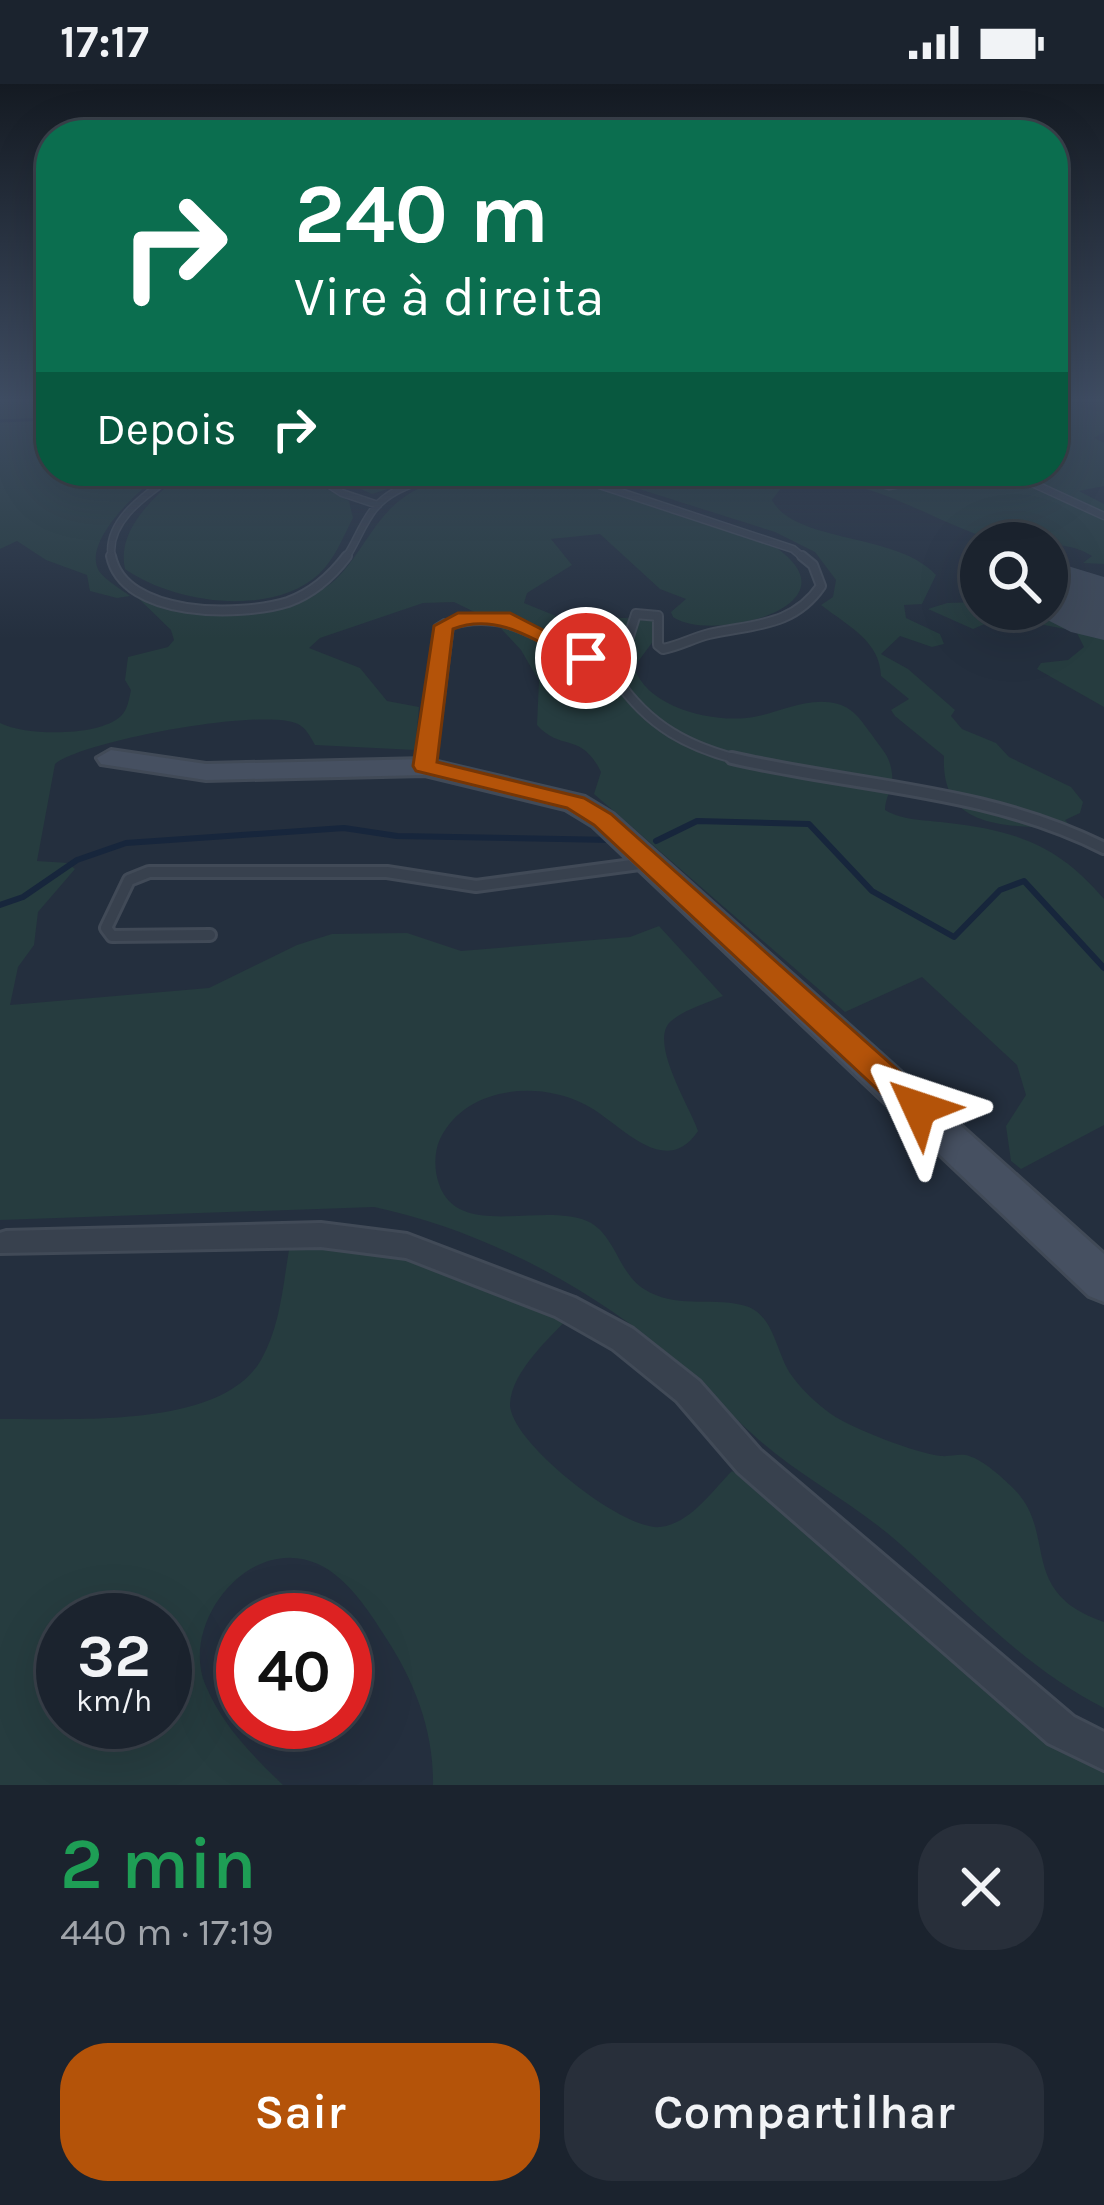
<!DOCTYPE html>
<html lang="pt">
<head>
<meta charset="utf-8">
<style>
  :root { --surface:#1b232e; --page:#282f3a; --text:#f1f3f6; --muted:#a0a4aa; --line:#39404a; --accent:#b45309 }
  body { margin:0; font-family:Karla,sans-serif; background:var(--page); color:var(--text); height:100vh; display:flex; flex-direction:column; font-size:45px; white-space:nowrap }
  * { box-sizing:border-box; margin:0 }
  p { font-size:39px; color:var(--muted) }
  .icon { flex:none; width:66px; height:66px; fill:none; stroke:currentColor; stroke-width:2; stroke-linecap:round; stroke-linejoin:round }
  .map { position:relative; height:1701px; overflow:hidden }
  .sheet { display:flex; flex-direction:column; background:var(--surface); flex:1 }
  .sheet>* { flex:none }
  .top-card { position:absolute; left:36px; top:36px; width:1032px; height:366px; border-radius:48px; box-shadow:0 12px 48px #0002,0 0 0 3px var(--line); background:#0b6e4f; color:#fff; overflow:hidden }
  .fabs { position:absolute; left:960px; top:438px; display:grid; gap:24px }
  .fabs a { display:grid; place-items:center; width:108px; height:108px; border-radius:50%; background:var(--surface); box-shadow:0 12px 48px #0002,0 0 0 3px var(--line); font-size:60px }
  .speed { position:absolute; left:36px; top:1509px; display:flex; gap:24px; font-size:60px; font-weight:700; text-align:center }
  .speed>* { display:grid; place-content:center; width:156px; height:156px; border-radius:50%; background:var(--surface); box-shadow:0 12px 48px #0002,0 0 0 3px var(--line); line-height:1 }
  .speed small { font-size:30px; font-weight:400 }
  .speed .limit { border:18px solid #d22; background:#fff; color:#111 }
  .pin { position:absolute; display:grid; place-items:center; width:102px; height:102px; color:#fff; margin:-51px; border:6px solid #fff; border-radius:50%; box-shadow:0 3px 12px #0007 }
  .me { position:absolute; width:132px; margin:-66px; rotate:312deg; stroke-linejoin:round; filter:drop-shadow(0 0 9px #0008) }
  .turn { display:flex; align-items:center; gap:42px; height:252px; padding:0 60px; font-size:54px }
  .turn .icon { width:156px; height:156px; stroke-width:2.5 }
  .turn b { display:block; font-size:84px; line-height:102px }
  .then { display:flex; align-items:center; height:114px; padding:0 60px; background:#0003; gap:24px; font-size:45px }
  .round { display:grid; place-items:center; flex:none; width:126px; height:126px; border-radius:48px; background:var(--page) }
  .summary { display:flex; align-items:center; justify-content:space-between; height:204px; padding:0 60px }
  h1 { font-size:72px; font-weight:600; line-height:90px; color:#1e9e55 }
  .button { display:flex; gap:24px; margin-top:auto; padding:24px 60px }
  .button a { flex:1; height:138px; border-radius:48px; background:var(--accent); color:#fff; font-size:48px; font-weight:600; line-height:138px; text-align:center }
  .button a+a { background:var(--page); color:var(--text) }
  .status { display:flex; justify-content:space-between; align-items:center; height:84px; padding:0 60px; background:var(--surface); direction:ltr }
  .status svg { height:33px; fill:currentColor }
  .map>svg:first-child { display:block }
  .green { fill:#263c3f; fill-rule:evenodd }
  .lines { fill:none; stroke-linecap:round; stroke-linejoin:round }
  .stream-far1 { stroke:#17263c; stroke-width:3 }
  .stream { stroke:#17263c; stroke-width:6 }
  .runway { fill:#3f4a5a; fill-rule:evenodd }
  .lane-far2-casing { stroke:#414a57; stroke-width:9 }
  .lane-far1-casing { stroke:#414a57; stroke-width:12 }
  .lane-casing { stroke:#414a57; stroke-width:16 }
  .street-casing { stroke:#414a57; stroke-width:6 }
  .secondary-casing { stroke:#414a57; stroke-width:6 }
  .lane-far2 { stroke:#38414e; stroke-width:6 }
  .lane-far1 { stroke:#38414e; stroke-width:8 }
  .lane { stroke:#38414e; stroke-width:10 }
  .street { fill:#38414e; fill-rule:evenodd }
  .secondary { fill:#465061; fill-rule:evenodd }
  .route { fill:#b45309; stroke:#753606; stroke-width:3 }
</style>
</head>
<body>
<div class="status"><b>17:17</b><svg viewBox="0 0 49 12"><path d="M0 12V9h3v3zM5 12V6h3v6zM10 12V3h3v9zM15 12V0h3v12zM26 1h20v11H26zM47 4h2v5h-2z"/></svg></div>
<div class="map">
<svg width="1104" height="1701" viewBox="0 0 1104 1701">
  <rect width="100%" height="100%" fill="#242f3e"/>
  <path class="green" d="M0 316H51V387H166C143 401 81 457 99 487 105 496 121 505 130 512L117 514 90 507 87 491 46 476 17 457 0 465Z
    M1053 316 1104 329V348L1094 354 1104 359V402L1079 407 1104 420V480L1083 479 1092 472C1061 452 1023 466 987 454 916 430 865 387 785 399L772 416C796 460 897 448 936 491L922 520 904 521 906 534 940 550 944 560 932 563 900 552 881 570 908 585 955 626 951 632 962 645 996 659 1009 673 1071 703 1083 718 1080 729 1065 736 1074 746C1021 739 940 754 944 672L895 632 891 626 909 615 881 592C880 557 848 542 821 521L833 513 836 496 815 468 775 448 582 387H655L707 395 681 387H1053Z
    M186 387H293L349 417 353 434C343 453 335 475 319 490 271 534 173 519 125 485 116 445 156 410 186 387Z
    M320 387H445L372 410Z
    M511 390C603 395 691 434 777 464 860 524 708 559 673 533L671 528 686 515 660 505 600 450 551 455 572 481 527 509 524 519 556 532 657 535 654 556 634 583C646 622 708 638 746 634 777 631 806 611 838 620 855 625 862 638 872 651 882 666 890 671 892 690 894 703 885 713 885 726 903 737 928 736 949 739 1018 747 1059 762 1104 815V1041L1021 1085 1011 1077 1006 1042 1026 1011 1017 981 922 893 845 928 594 710 601 688C581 647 561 668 537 641L539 597 521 566 495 538 454 518 423 519 320 554 309 564 360 584 387 617 419 623 415 666 315 661C310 652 306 644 298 640 265 623 82 657 55 680L37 777 68 779 75 785 38 828 34 861 18 883 10 921 209 904 297 861 332 850 407 849 461 867 630 853 659 842 723 912C707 919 683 926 670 938 649 959 690 1023 698 1047 664 1098 618 1036 584 1020 537 996 465 1003 440 1055 434 1068 434 1086 439 1100 458 1156 541 1118 587 1137 615 1149 618 1189 644 1205 675 1225 709 1213 742 1221 775 1228 775 1269 792 1292 802 1306 817 1320 831 1330 853 1345 915 1369 941 1372 950 1373 960 1369 969 1372 983 1376 1002 1393 1013 1404 1059 1449 1016 1508 1104 1538V1624C1026 1585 964 1517 899 1459 855 1420 802 1394 759 1356 729 1330 703 1300 673 1274 589 1202 482 1146 374 1123L0 1136V639C25 652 99 653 121 632 128 625 129 615 131 606L125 596 128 573 168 563 174 556 171 546 138 514C191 535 299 536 340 491 366 463 377 428 412 408 440 392 480 392 511 390Z
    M1047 516 1104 544V623L1037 585 1041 579 1068 576 1084 563 1076 547 1001 533 973 545 928 525 947 519 981 518V525H1047Z
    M290 1160 397 1162 572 1230C551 1253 512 1286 510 1320 509 1357 623 1447 660 1443 690 1440 712 1407 732 1387L861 1468 1104 1666V1701H433C434 1648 415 1598 386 1554 369 1527 348 1494 318 1480 250 1449 180 1538 205 1600 222 1641 252 1671 283 1701H0V1335C71 1334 221 1346 261 1276 281 1241 283 1199 290 1160ZM63 1536H165V1638H63Z"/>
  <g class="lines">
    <path class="stream-far1" d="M0 337 51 335"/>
    <path class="stream" d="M656 757 697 737 809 740 872 807 954 853 1000 806 1024 797 1104 884
      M0 821 23 813 77 776 126 759 344 744 397 752 613 756"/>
    <path class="runway" d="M1058 479 1104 493V556L1071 548 1026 525H1047V482Z"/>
    <g class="lane-far2-casing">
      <path id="lane-far2" d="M308 387 342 409 378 421
        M557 387 793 465 805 475
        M835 387 889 402 978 387
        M1006 387 1104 432
        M112 475C104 435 152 407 179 387
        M345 475C356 459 362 440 374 425 402 391 460 390 500 387"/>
    </g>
    <g class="lane-far1-casing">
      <path id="lane-far1" d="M111 472C124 534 240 533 288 518 313 509 331 493 347 472
        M444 542C532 515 546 587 625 567
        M745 677C689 664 648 642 616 594L636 530 658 532V561L663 565C679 562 693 554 709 550 753 540 793 543 821 502L813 481 802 472"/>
    </g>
    <g class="lane-casing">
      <path id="lane" d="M732 674C857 703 987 705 1104 764
        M210 851 112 852 106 844 129 796 149 788H387L476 802 647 779"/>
    </g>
    <g class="street-casing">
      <path id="street" d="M444 537 452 542 434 683 425 688 416 683 436 542Z
        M321 1139 407 1150 575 1214 633 1245 699 1297 760 1366 1074 1633 1104 1648V1686L1048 1659 738 1388 677 1317 613 1265 555 1232 406 1174 321 1163 0 1169V1149L6 1147Z"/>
    </g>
    <g class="secondary-casing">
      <path id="secondary" d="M111 666 206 680 425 675 585 713 613 730 1104 1170V1218L1089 1212 593 742 565 725 425 691 206 696 101 680 97 674Z"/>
    </g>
    <use href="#lane-far2" class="lane-far2"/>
    <use href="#lane-far1" class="lane-far1"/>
    <use href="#lane" class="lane"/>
    <use href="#street" class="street"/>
    <use href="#secondary" class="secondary"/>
  </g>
  <linearGradient id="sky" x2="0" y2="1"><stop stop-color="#141a22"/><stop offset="0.57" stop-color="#3f4d63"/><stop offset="1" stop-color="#3f4d63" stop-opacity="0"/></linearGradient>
  <rect width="1104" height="555" fill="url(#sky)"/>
  <path class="route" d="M458 529H510L597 574 579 579C539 559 499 527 453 545L437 678 584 714 611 730 930 1015 935 1024 930 1034 919 1037 908 1034 594 741 567 724 416 687 413 682 434 542Z"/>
</svg>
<div class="fabs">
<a><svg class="icon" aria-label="search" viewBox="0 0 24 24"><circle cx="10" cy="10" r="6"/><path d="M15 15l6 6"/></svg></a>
</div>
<div class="speed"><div>32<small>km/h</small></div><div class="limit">40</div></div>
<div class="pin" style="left:586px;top:574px;background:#d93025"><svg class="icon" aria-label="arrive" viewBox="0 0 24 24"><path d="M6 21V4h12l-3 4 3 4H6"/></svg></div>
<svg class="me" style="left:919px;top:1024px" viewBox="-20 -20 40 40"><path d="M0-17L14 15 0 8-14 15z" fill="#b45309" stroke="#fff" stroke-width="4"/></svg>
<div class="top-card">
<div class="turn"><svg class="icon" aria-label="right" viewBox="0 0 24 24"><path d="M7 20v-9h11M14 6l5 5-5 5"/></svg><div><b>240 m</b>Vire à direita</div></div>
<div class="then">Depois<svg class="icon" aria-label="right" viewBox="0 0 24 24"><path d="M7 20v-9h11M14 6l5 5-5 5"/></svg></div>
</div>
</div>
<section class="sheet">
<div class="summary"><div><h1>2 min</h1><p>440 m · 17:19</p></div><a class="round"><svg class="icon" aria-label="close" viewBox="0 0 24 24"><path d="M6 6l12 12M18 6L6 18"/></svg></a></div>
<div class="button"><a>Sair</a><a>Compartilhar</a></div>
</section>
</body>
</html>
